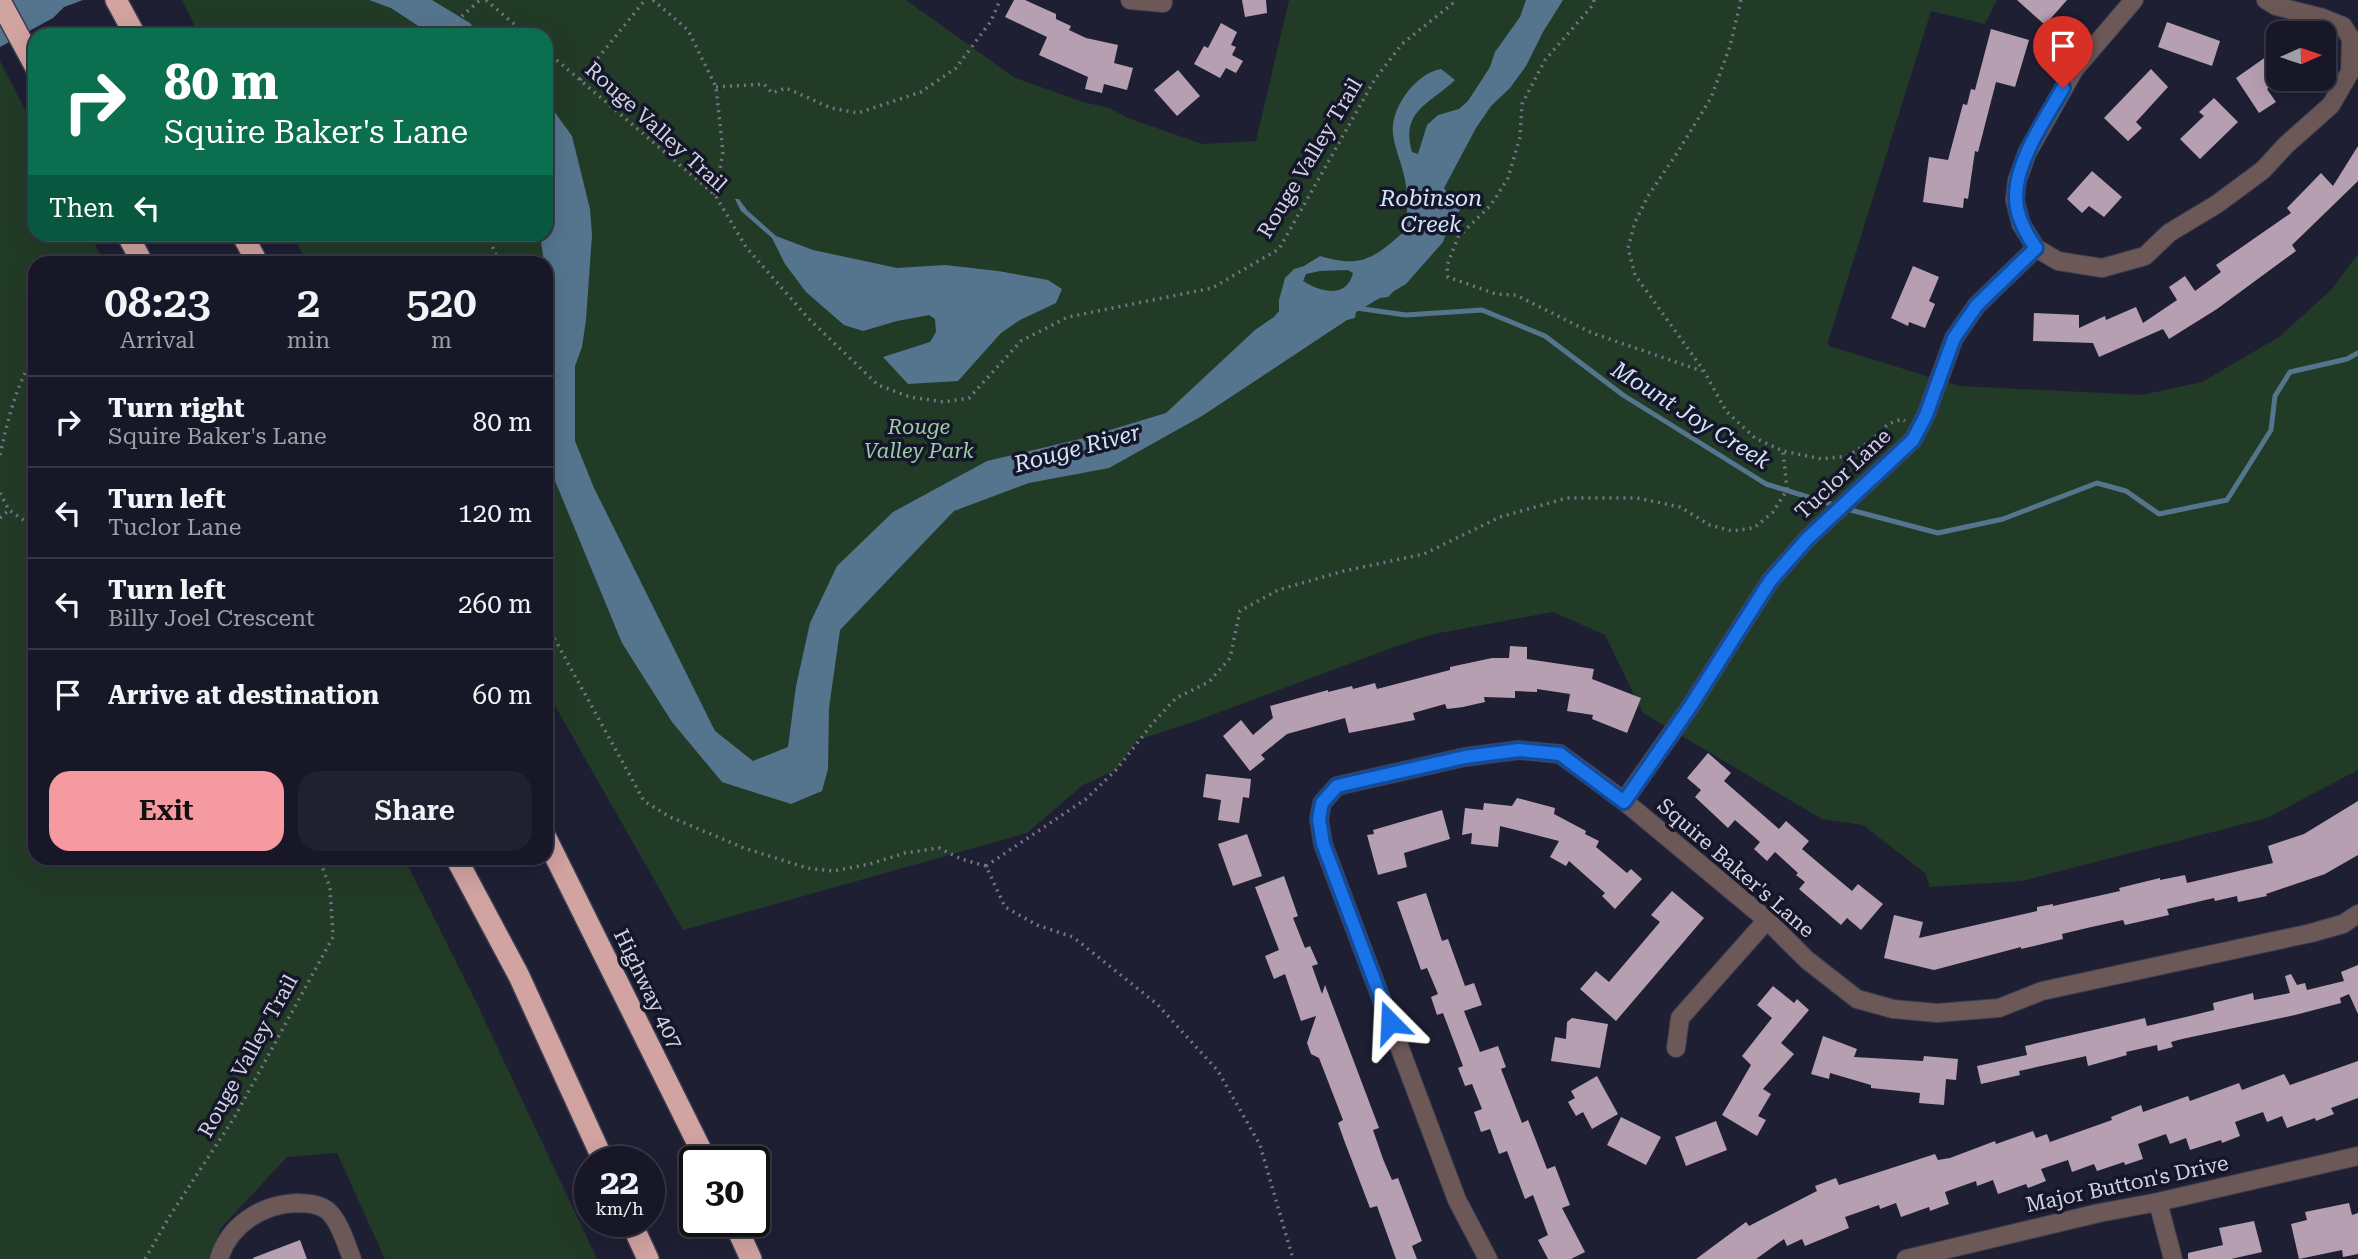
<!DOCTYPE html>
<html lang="en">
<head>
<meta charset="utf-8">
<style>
  :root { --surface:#171727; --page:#20202f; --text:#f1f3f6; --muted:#9e9fa7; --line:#363644; --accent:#f49aa0 }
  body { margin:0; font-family:"Roboto Serif",serif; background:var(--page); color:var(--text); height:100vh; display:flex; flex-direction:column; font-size:26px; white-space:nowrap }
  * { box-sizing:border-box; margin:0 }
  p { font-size:23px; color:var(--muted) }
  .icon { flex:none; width:38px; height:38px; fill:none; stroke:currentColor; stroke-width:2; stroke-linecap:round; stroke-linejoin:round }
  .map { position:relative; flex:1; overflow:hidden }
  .sheet { position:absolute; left:28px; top:256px; width:525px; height:609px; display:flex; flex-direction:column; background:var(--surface); border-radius:21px; box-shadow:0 7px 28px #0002,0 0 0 2px var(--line) }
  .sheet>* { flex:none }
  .guide { position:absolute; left:28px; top:28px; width:525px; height:214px; border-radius:21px; box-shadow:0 7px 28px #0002,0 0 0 2px var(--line); background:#0b6e4f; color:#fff; overflow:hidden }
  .needle { width:46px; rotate:87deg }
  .fabs { position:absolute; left:2266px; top:21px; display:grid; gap:14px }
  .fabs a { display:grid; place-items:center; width:70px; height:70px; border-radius:14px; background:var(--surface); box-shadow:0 7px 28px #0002,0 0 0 2px var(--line); font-size:35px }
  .speed { position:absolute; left:574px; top:1146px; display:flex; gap:14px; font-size:35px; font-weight:700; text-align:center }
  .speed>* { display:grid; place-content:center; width:91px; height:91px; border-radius:50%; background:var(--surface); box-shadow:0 7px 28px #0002,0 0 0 2px var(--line); line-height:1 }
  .speed small { font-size:18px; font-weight:400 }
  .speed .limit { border:4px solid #111; border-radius:10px; background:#fff; color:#111 }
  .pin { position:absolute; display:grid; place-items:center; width:60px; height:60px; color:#fff; margin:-72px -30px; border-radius:50% 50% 50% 0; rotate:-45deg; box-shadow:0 0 7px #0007 }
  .pin .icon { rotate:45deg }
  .me { position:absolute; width:77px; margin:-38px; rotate:339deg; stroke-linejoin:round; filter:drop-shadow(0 0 5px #0008) }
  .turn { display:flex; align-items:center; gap:24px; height:147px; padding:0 21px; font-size:32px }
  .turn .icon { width:91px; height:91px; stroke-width:2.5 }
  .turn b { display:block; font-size:49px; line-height:60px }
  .then { display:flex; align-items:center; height:66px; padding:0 21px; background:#0003; gap:14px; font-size:26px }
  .eta { display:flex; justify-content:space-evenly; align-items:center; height:119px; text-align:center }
  .eta b { font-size:42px; font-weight:600; line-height:49px }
  .primary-button { display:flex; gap:14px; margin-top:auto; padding:14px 21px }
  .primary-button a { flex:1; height:80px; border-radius:21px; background:var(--accent); color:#111; font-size:28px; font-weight:600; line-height:80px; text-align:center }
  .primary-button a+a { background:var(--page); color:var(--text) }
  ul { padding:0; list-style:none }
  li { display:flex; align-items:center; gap:21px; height:91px; padding:0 21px; border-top:2px solid var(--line) }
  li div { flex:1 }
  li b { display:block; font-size:26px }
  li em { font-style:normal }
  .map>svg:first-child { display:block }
  .green { fill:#223b26 }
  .water { fill:#55758e; fill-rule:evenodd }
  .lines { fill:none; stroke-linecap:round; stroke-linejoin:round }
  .stream { stroke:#55758e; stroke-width:5 }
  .building { fill:#b79fb2 }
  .minor-casing { stroke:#3c3c50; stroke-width:20 }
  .highway-casing { stroke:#3c3c50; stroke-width:24 }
  .path { stroke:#747487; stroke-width:3.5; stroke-dasharray:2 5; stroke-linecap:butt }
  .minor { stroke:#6b5857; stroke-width:18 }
  .highway { stroke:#d1a3a1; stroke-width:21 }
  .highway-bridge-casing { stroke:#3c3c50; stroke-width:24; stroke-linecap:butt }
  .highway-bridge { stroke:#d1a3a1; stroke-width:21 }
  .route-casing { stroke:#114b97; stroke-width:18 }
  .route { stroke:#1a73e8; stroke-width:12 }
  .labels { text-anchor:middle; stroke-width:7; stroke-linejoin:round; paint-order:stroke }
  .street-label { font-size:21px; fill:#d2d3e2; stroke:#16162a }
  .park-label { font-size:21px; font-style:italic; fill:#9acfa2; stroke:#16162a }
  .water-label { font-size:23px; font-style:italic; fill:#d0e6f8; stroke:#16162a }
</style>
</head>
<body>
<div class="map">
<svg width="2358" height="1259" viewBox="0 0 2358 1259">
  <rect width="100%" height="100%" fill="#1f1f34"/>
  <path class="green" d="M182 0H906L1015 78 1083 102 1109 108 1128 118 1202 144 1256 141 1289 0H1997L1985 24 1931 11 1828 342 1829 346 1959 386 2142 395 2202 382 2279 337 2331 290 2358 254V770L2267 818 2021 881 1930 887 1925 873 1863 825 1822 819 1643 713 1605 635 1553 612 1434 634 1397 646 1193 722 1137 740 1116 770 1083 785 1027 833 683 930 546 690V262H306L293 235 546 234V35H199Z
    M0 61 35 129V234L90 235 104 262H35V858H404L477 1004 597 1259H385L337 1153 287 1157 220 1229 212 1259H0Z"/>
  <path class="water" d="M0 0H83L64 7 53 18 0 47Z
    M369 0H432L470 23 477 32 483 35H432L391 8Z
    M1526 0H1563L1543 32 1526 66 1510 88 1491 106 1476 128 1444 188 1447 192H1459L1468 198 1449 226 1443 242 1406 284 1394 291 1388 297 1380 298 1356 312 1355 318 1347 320 1202 416 1109 468 1029 483 954 511 840 630 829 708 828 769 822 791 791 804 722 782 672 722 622 643 546 459V262H544L540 235 546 234V100L572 136 590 209 592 235 586 320 582 347 575 366V441L594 488 715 731 753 761 788 747 796 686 810 623 837 566 893 512 987 461 1080 439 1166 413 1255 330 1274 317 1279 311V300L1285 278 1294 269 1304 266 1320 256C1363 269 1375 257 1406 230 1407 215 1408 201 1406 186 1404 168 1395 151 1393 134 1390 108 1416 73 1441 69L1455 80C1430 104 1400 111 1412 152L1418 154 1427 125 1438 115 1459 109 1468 101 1490 67 1495 52 1520 17ZM1348 270 1353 273C1347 299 1320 292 1303 281L1306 274 1320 271Z
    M735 199H739L747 210 776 236 813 250 897 268 945 265 998 271 1048 280 1062 289 1056 303 1020 320 1001 333 958 381 908 384 883 357 930 342 936 332 935 319 929 315 897 321 863 331 844 325 806 292 785 264 772 238 741 211Z"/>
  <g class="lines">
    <path class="stream" d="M1356 308 1406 315 1482 310 1545 336 1623 395 1766 484 1837 506
      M1847 509 1938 533 2003 519 2097 483 2126 491 2159 514 2227 500 2271 430 2275 396 2290 372 2347 359 2358 353"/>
  </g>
  <path class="building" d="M1014 0H1025L1056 14V19L1071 26 1069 30 1086 38 1118 45 1114 63 1133 68 1127 90 1104 84 1102 93 1085 89 1088 77 1039 55 1047 37 1005 17Z
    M1242 0H1266L1267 13 1245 17Z
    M2017 0H2067L2045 25Z
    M2167 22 2220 41 2212 66 2158 47Z
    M1221 23 1237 32 1231 45 1236 47 1232 55 1243 61 1236 73 1226 68 1220 78 1194 64 1204 46 1208 48Z
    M1991 29 2029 40 2015 87 1996 82 1978 152 1975 151 1968 199 1964 198 1963 208 1923 202 1929 157 1948 160 1963 104 1967 105 1971 89 1975 90Z
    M2270 54 2278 66V81L2267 89 2276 102 2259 113 2236 78Z
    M2151 69 2168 87 2136 122 2142 128 2128 141 2104 118Z
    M1178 70 1200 96 1177 116 1154 90Z
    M2214 98 2238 122 2200 159 2180 139 2204 116 2199 112Z
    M2358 146V181L2292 245 2296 251 2217 309 2169 339 2163 329 2099 357 2093 343 2033 341 2034 313 2079 315V328L2105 316 2106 320 2136 307 2143 323 2177 300 2169 287 2185 276 2195 291 2221 272 2216 265 2291 213 2287 208 2321 173 2333 186Z
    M2092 171 2122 197 2104 217 2089 206 2082 213 2067 199Z
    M1913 266 1939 277 1929 301 1935 304 1925 328 1909 322 1908 326 1891 318Z
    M1510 646 1527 647V659L1594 669 1592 679 1641 698 1627 733 1592 719 1593 715 1567 711 1570 694 1537 689V692L1515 691V698L1484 697 1485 702 1463 707 1447 709 1445 704 1413 713 1415 720 1349 733 1345 718 1287 734 1261 755 1265 759 1250 771 1223 736 1241 720 1253 735 1273 718 1270 706 1328 690V692L1352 686 1353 689 1375 683 1377 689 1450 670V667L1492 658H1509Z
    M1708 753 1731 773 1724 781 1779 829 1786 821 1809 841 1802 849 1828 871 1852 891 1858 884 1883 904 1861 930 1847 918 1841 925 1799 889 1805 882 1796 875 1798 873 1775 852 1767 861 1754 849 1760 842 1735 820 1728 828 1695 797 1701 790 1687 778Z
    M1206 774 1251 779 1249 798 1243 797 1239 823 1218 820 1221 800 1203 797Z
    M1517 798 1555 808 1554 814 1586 831 1585 834 1599 841 1596 847 1627 873 1631 869 1642 879 1615 909 1602 896 1605 893 1569 861 1566 866 1550 857 1559 841 1500 826 1498 847 1471 844 1472 833 1462 835 1465 808 1483 810 1484 803 1512 806Z
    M2358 801V855L2325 874 2266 894 2267 896 2238 902 2237 896 2215 901 2214 898 2167 909 2169 915 2125 925 2123 920 2087 928 2062 934 2063 939 2021 949V947L1934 970 1884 958 1894 915 1923 922 1919 938 2037 911V907L2053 904V906L2120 891 2119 888 2160 878V880L2185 875 2187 883 2273 863 2268 846 2304 834Z
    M1442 810 1450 839 1404 853 1407 867 1378 875 1367 835 1374 834 1373 830Z
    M1247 834 1262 876 1233 886 1218 844Z
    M1284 876 1298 916 1293 918 1305 948 1310 946 1318 964 1312 966 1322 994 1325 985 1379 1128 1373 1130 1383 1159 1392 1180 1398 1178 1422 1241 1412 1246 1417 1259H1396L1377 1206 1370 1208 1344 1140 1338 1123 1343 1120 1319 1058 1311 1054 1307 1043 1316 1016 1301 1021 1285 974 1274 979 1265 956 1279 950 1255 887Z
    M1672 891 1704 918 1616 1021 1580 989 1596 971 1609 982 1660 922 1651 915Z
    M1426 893 1442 941 1448 939 1465 986 1474 983 1482 1005 1464 1011 1480 1052 1498 1046 1506 1067 1501 1069 1522 1123 1528 1120 1547 1169 1555 1166 1570 1205 1562 1208 1585 1252 1571 1259H1548L1538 1240 1548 1235 1533 1195 1525 1199 1507 1151 1499 1154 1490 1129 1481 1132 1474 1112 1482 1109 1472 1084 1465 1086 1458 1068 1463 1066 1443 1013 1437 1015 1431 997 1438 994 1427 968 1421 970 1397 902Z
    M2358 965V1014L2349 994 2340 998 2341 1003 2295 1015 2182 1039 2171 1042 2173 1047 2158 1051 2157 1045 2126 1052 2127 1055 2088 1066 2086 1056 2082 1057 2019 1071 2020 1075 1981 1084 1977 1066 2027 1055 2025 1046 2145 1018 2147 1026 2190 1016 2214 1010 2213 1003 2253 993 2254 1000 2290 993 2285 976 2291 974 2297 985 2305 983 2307 990 2344 981 2341 972Z
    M1773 986 1794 1003 1797 999 1809 1010 1781 1043 1794 1054 1763 1089 1771 1094 1758 1116 1766 1120 1757 1136 1722 1115 1751 1065 1742 1056 1772 1018 1757 1005Z
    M1572 1018 1608 1024 1600 1068 1551 1061 1555 1037 1566 1039 1567 1022Z
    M1823 1036 1857 1049 1854 1057 1923 1061 1924 1056 1958 1059 1956 1080 1946 1079 1944 1105 1919 1103 1920 1093 1871 1088V1085L1830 1073 1829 1079 1811 1074Z
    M2358 1061V1098L2331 1108 2334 1114 2316 1121 2315 1118 2287 1128 2282 1116 2267 1122 2263 1112 2235 1122 2240 1136 2222 1143 2221 1140 2190 1150 2186 1138 2170 1144 2166 1134 2138 1144 2143 1159 2125 1165 2124 1162 2097 1171 2094 1164 2072 1172 2068 1160 2041 1169 2046 1181 2028 1188 2026 1184 1998 1194 1993 1180 1977 1186 1976 1181 1945 1192 1949 1204 1930 1211 1929 1207 1901 1217 1896 1203 1880 1209 1879 1205 1845 1217 1849 1228 1805 1246 1802 1239 1787 1246 1784 1239 1756 1259H1696L1746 1222 1749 1226 1817 1191 1815 1186 1836 1178 1839 1185 1935 1154 1938 1160 1950 1158 1995 1141 1996 1144 2033 1131 2036 1138 2047 1134 2050 1142 2112 1120 2111 1117 2141 1105 2143 1112 2188 1096 2190 1101 2239 1083 2242 1090 2284 1074 2290 1085Z
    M1597 1076 1618 1114 1592 1129 1583 1112 1576 1116 1568 1102 1575 1098 1571 1091Z
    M1621 1117 1661 1137 1646 1165 1607 1145Z
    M1716 1121 1727 1150 1686 1166 1675 1137Z
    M2349 1203 2352 1215 2358 1213V1254L2343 1257 2342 1250 2299 1259 2291 1224 2307 1220 2305 1212Z
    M2254 1221 2262 1252 2231 1259H2188V1253L2223 1245 2219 1228Z
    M300 1240 307 1259H253V1258Z"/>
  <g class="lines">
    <g class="minor-casing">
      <path id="minor" d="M1130 0 1163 3
        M2134 0 2074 70 2027 153 2017 181 2015 200 2021 224 2036 248 2058 261 2102 268 2145 256 2169 233 2217 204 2263 170 2286 145 2331 105 2350 72 2351 39 2343 26 2323 18 2276 6 2266 0
        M1624 801 1690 707 1770 581 1807 539 1913 440 1926 415 1954 338 1977 305 2036 248
        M1676 1048 1680 1018 1767 920
        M2158 1202 2173 1259
        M219 1259C229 1225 262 1204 297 1203 306 1203 320 1204 328 1211 340 1222 346 1244 352 1259
        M1488 1259 1457 1200 1323 844 1319 819 1322 803 1337 786 1465 757 1519 750 1560 754 1624 801 1767 920 1807 960 1857 999 1893 1009 1937 1013 1999 1008 2042 991 2311 933 2343 924 2358 914
        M1906 1259 2099 1213 2158 1202 2358 1156"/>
    </g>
    <g class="highway-casing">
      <path id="highway" d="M116 0 135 35
        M0 1 35 66
        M242 234 257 262
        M546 838 707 1162
        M456 858 519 976 604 1162
        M631 1222 648 1259
        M734 1222 751 1259"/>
    </g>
    <path class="path" d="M486 0 527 35
      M653 0 688 30 716 87 723 152 715 195
      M1594 0 1593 5 1545 60 1522 104 1520 137 1508 178 1491 205 1458 237 1447 266 1448 277 1496 294 1516 295 1592 333 1702 371
      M1741 0 1730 46 1711 98 1677 153 1648 196 1635 222 1628 248 1635 275 1704 371 1726 411 1755 438 1783 451 1822 459 1848 456 1872 440 1888 424 1902 419 1905 421
      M441 35 480 0
      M546 51 715 195 746 247 808 318 878 385 910 397 944 402 969 398 1021 341 1068 317 1212 288 1279 249 1375 79 1402 44 1457 0
      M580 80 645 0
      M716 87 764 84 772 93 786 88 831 108 858 113 921 92 956 68 991 21 1000 0
      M487 234 499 262
      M0 455C8 419 16 386 35 354
      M0 493 9 510 35 528
      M0 518 9 510
      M546 619 553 636 644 801 670 817 744 848 807 868 833 871 870 864 905 853 939 848 961 859 986 866 1005 907 1037 925 1073 937 1157 1004 1218 1071 1260 1145 1293 1259
      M986 866 1086 799 1117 769 1152 724 1176 698 1209 682 1230 658 1240 611 1278 590 1344 571 1424 554 1500 517 1567 498H1637L1680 507 1710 525 1732 531 1754 528 1773 512 1787 490 1783 451
      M145 1259 171 1214 234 1118 333 937 330 888 319 858"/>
    <use href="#minor" class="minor"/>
    <use href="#highway" class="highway"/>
    <g class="highway-bridge-casing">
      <path id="highway-bridge" d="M127 234 142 262"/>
    </g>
    <use href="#highway-bridge" class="highway-bridge"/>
  </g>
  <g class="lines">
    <g class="route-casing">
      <path id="route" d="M1390 1022 1323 844 1319 819 1322 803 1337 786 1465 757 1519 750 1560 754 1624 802 1690 707 1770 581 1807 539 1913 440 1926 415 1954 338 1977 305 2036 248C2026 234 2016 216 2016 198 2015 162 2046 118 2063 88"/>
    </g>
    <use href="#route" class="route"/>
  </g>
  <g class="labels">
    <g class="street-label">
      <text transform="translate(656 127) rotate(42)" y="7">Rouge Valley Trail</text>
      <text transform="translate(1310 158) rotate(-59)" y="7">Rouge Valley Trail</text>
      <text transform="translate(1843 474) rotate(-43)" y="7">Tuclor Lane</text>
      <text transform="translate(1736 868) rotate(41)" y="7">Squire Baker's Lane</text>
      <text transform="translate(648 989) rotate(64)" y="7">Highway 407</text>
      <text transform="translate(248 1056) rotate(-61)" y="7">Rouge Valley Trail</text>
      <text transform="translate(2127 1184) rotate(-12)" y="7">Major Button's Drive</text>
    </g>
    <g class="park-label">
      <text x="919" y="434">Rouge<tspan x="919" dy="24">Valley Park</tspan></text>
    </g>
    <g class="water-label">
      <text x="1431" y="206">Robinson<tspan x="1431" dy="26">Creek</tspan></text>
      <text transform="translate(1691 415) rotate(32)" y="8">Mount Joy Creek</text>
      <text transform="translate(1077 448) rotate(-15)" y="8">Rouge River</text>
    </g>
  </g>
</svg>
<div class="fabs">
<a><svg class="needle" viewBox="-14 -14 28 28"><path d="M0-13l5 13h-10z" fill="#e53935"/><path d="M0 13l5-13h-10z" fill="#9e9fa7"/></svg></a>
</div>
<div class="speed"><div>22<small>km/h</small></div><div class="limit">30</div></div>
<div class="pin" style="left:2063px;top:88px;background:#d93025"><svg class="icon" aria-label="arrive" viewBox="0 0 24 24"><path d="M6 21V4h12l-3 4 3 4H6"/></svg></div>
<svg class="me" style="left:1390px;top:1022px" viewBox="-20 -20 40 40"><path d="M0-17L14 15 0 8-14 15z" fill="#1a73e8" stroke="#fff" stroke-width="4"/></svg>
<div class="guide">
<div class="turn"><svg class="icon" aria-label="right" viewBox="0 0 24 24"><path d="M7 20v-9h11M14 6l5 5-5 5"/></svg><div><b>80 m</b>Squire Baker's Lane</div></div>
<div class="then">Then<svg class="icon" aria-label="left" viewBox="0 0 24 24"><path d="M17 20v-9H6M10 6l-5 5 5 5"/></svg></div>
</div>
<section class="sheet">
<div class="eta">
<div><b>08:23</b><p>Arrival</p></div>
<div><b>2</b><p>min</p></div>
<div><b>520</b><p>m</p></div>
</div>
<ul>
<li><svg class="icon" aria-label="right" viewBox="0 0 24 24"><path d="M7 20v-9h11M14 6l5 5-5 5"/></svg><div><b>Turn right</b><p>Squire Baker's Lane</p></div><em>80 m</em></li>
<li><svg class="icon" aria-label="left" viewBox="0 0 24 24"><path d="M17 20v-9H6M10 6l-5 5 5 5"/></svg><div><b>Turn left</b><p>Tuclor Lane</p></div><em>120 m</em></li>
<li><svg class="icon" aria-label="left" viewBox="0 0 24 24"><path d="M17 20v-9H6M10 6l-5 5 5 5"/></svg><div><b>Turn left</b><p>Billy Joel Crescent</p></div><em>260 m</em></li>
<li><svg class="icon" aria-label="arrive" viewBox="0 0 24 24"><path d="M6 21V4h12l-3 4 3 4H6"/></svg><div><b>Arrive at destination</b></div><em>60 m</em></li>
</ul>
<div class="primary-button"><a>Exit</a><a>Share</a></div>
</section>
</div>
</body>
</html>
